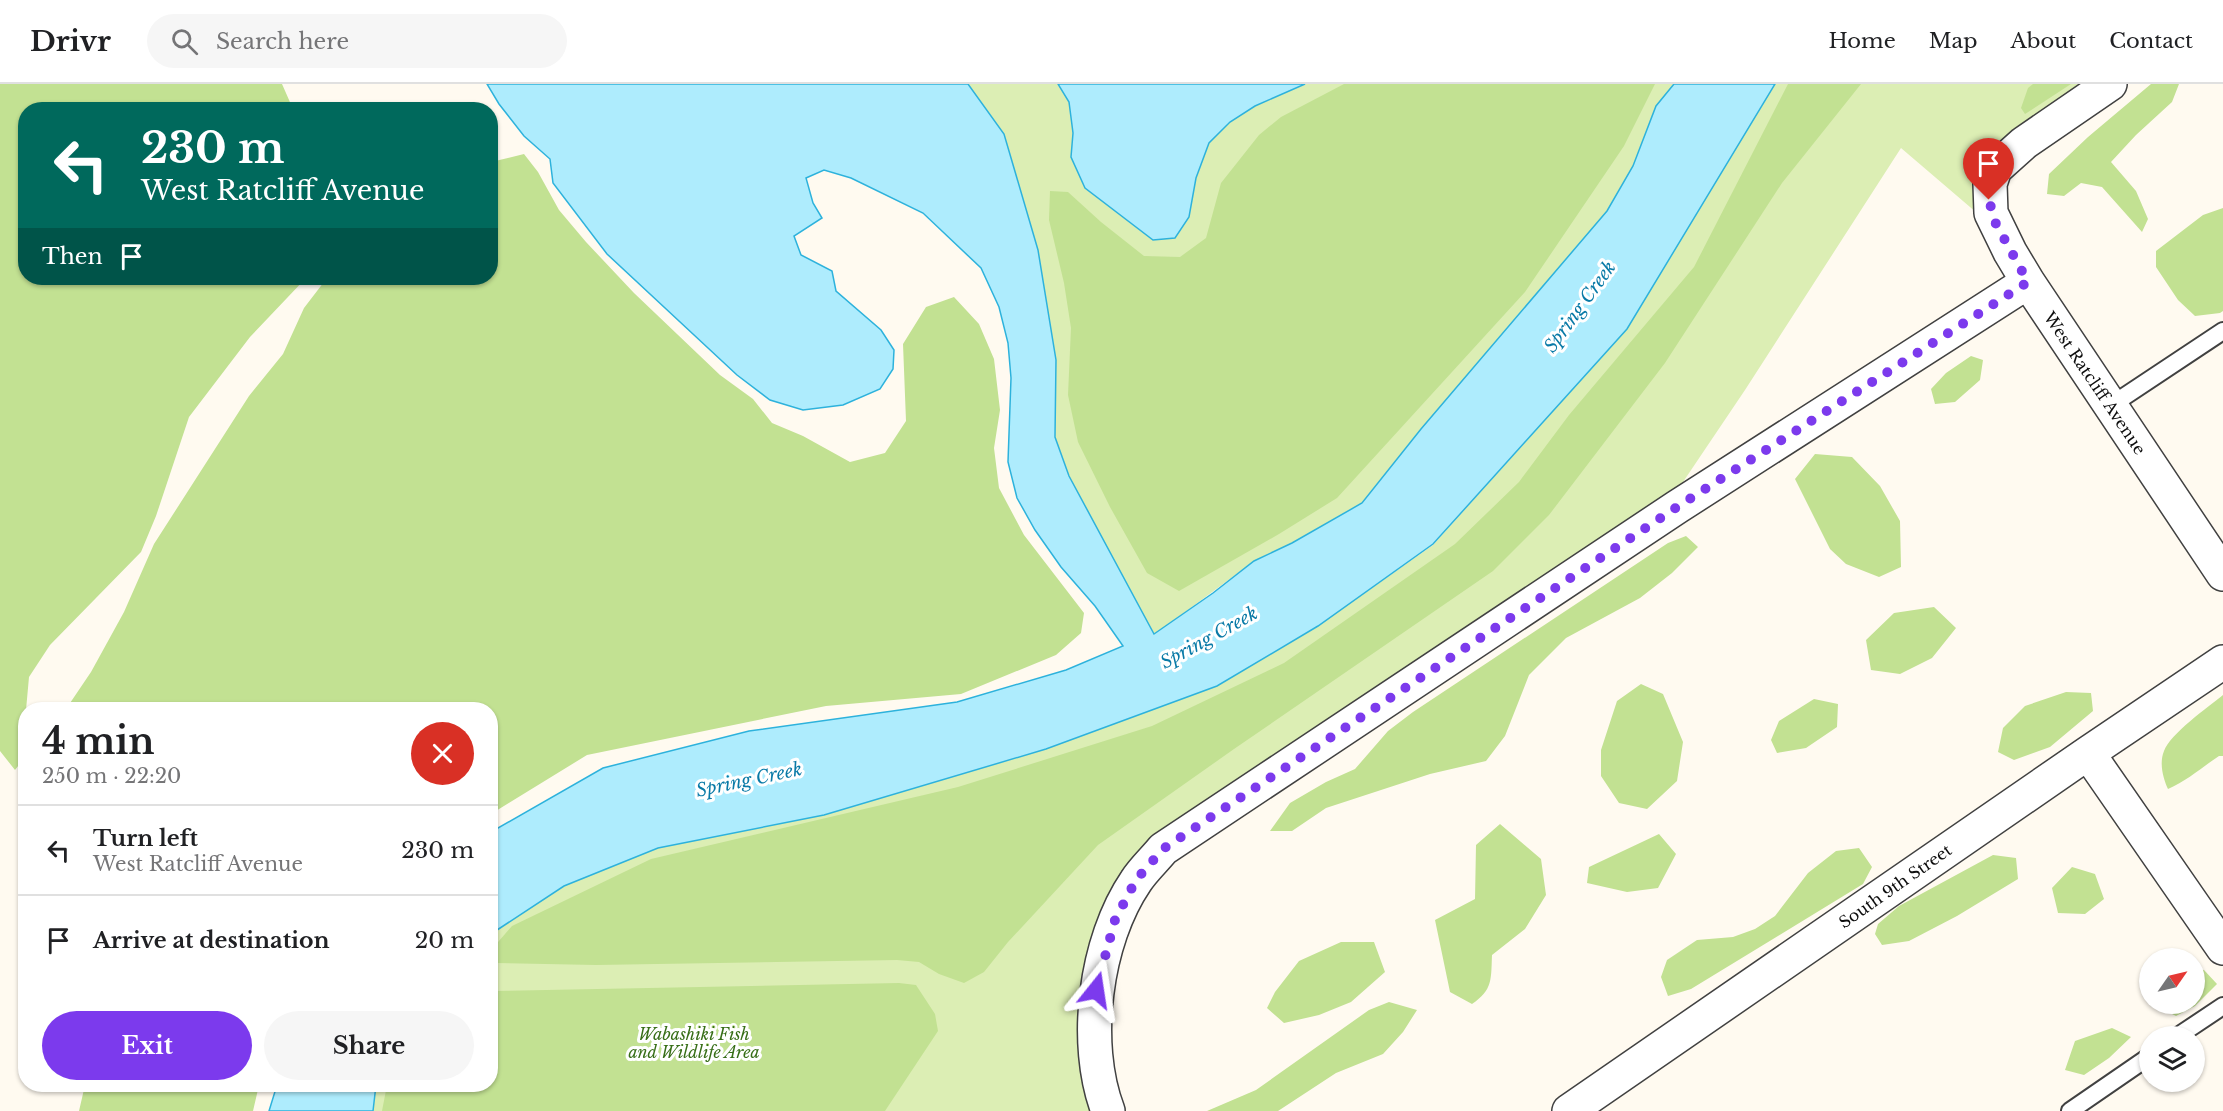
<!DOCTYPE html>
<html lang="en">
<head>
<meta charset="utf-8">
<style>
  :root { --surface:#fff; --page:#f6f6f6; --text:#202124; --muted:#757577; --line:#e0e0e0; --accent:#7c3aed }
  body { margin:0; font-family:"Libre Baskerville",serif; background:var(--page); color:var(--text); height:100vh; display:flex; flex-direction:column; font-size:22px; white-space:nowrap }
  * { box-sizing:border-box; margin:0 }
  p { font-size:20px; color:var(--muted) }
  .icon { flex:none; width:33px; height:33px; fill:none; stroke:currentColor; stroke-width:2; stroke-linecap:round; stroke-linejoin:round }
  .map { position:relative; flex:1; overflow:hidden }
  .drawer { position:absolute; left:18px; top:618px; width:480px; height:390px; display:flex; flex-direction:column; background:var(--surface); border-radius:24px; box-shadow:0 2px 4px #0004 }
  .drawer>* { flex:none }
  .guide { position:absolute; left:18px; top:18px; width:480px; height:183px; border-radius:24px; box-shadow:0 2px 4px #0004; background:#00695c; color:#fff; overflow:hidden }
  .needle { width:39px; rotate:56deg }
  .buttons { position:absolute; left:2139px; top:864px; display:grid; gap:12px }
  .buttons a { display:grid; place-items:center; width:66px; height:66px; border-radius:50%; background:var(--surface); box-shadow:0 2px 4px #0004; font-size:30px }
  .pin { position:absolute; display:grid; place-items:center; width:51px; height:51px; color:#fff; margin:-62px -26px; border-radius:50% 50% 50% 0; rotate:-45deg; box-shadow:0 0 6px #0007 }
  .pin .icon { rotate:45deg }
  .me { position:absolute; width:66px; margin:-33px; rotate:15deg; stroke-linejoin:round; filter:drop-shadow(0 0 4px #0008) }
  .turn { display:flex; align-items:center; gap:21px; height:126px; padding:0 24px; font-size:27px }
  .turn .icon { width:78px; height:78px; stroke-width:2.5 }
  .turn b { display:block; font-size:42px; line-height:51px }
  .then { display:flex; align-items:center; height:57px; padding:0 24px; background:#0003; gap:12px; font-size:22px }
  .round { display:grid; place-items:center; flex:none; width:63px; height:63px; border-radius:32px; background:var(--page) }
  .overview { display:flex; align-items:center; justify-content:space-between; height:102px; padding:0 24px }
  h1 { font-size:36px; font-weight:700; line-height:45px }
  .button { display:flex; gap:12px; margin-top:auto; padding:12px 24px }
  .button a { flex:1; height:69px; border-radius:36px; background:var(--accent); color:#fff; font-size:24px; font-weight:700; line-height:69px; text-align:center }
  .button a+a { background:var(--page); color:var(--text) }
  ul { padding:0; list-style:none }
  li { display:flex; align-items:center; gap:18px; height:90px; padding:0 24px; border-top:2px solid var(--line) }
  li div { flex:1 }
  li b { display:block; font-size:22px }
  li em { font-style:normal }
  header { display:flex; align-items:center; gap:36px; box-sizing:border-box; height:84px; padding:0 30px; background:var(--surface); border-bottom:2px solid var(--line) }
  header strong { font-size:28px }
  nav { display:flex; gap:33px; margin-inline-start:auto; font-size:21px }
  .search { width:420px; height:54px; background:var(--page); display:flex; align-items:center; gap:15px; box-sizing:border-box; padding:0 21px; border-radius:33px; color:var(--muted); font-size:22px }
  .map>svg:first-child { display:block }
  .green { fill:#dceeb4 }
  .forest { fill:#c2e192 }
  .water { fill:#aeecfd; stroke:#2db2dc; stroke-width:1.5 }
  .lines { fill:none; stroke-linecap:round; stroke-linejoin:round }
  .service-casing { stroke:#414141; stroke-width:20 }
  .minor-casing { stroke:#414141; stroke-width:36 }
  .service { stroke:#fff; stroke-width:16 }
  .minor { stroke:#fff; stroke-width:33 }
  .route { stroke:#7c3aed; stroke-width:10; stroke-dasharray:0 18 }
  .labels { text-anchor:middle; stroke-width:6; stroke-linejoin:round; paint-order:stroke }
  .street-label { font-size:16px; fill:#0e0e0e; stroke:#fff }
  .park-label { font-size:16px; font-style:italic; fill:#376e17; stroke:#fff }
  .water-label { font-size:18px; font-style:italic; fill:#097aa7; stroke:#fff }
</style>
</head>
<body>
<header>
<strong>Drivr</strong>
<div class="search"><svg class="icon" aria-label="search" viewBox="0 0 24 24"><circle cx="10" cy="10" r="6"/><path d="M15 15l6 6"/></svg>Search here</div>
<nav><a>Home</a><a>Map</a><a>About</a><a>Contact</a></nav>
</header>
<div class="map">
<svg width="2223" height="1027" viewBox="0 0 2223 1027">
  <rect width="100%" height="100%" fill="#fffaf0"/>
  <path class="green" d="M968 0H1058L1069 18 1073 49 1071 73 1085 104 1153 156 1175 154 1189 133 1196 94 1209 59 1230 38 1255 22 1305 0H1674L1656 22 1633 82 1607 127 1421 345 1362 419 1292 459 1254 477 1154 551 1069 392 1055 353 1054 324 1004 50Z
    M1775 0H2081L1977 129 1901 64 1745 306 1683 398 1685 402 1110 812 1094 1027H373L376 1001 490 1000 491 850 564 802 658 764 824 731 1046 665 1217 602 1318 542 1433 461 1627 245Z"/>
  <path class="forest" d="M0 0H282L293 25 26 26V194H306L250 253 189 333 156 432 141 468 50 561 29 593 26 626 25 673 15 686 0 667Z
    M1344 0H1655L1624 62 1525 208 1337 414 1279 450 1179 507 1147 489 1110 423 1078 358 1068 311 1071 244 1064 199 1049 136 1050 107 1068 108 1101 138 1144 172 1180 173 1206 154 1221 99 1259 51 1281 33Z
    M1788 0H1861L1782 99 1665 279 1549 431 1493 487 1234 665 1098 761 1008 858 984 888 964 899 939 890 919 878 897 876 596 881 496 879 492 865 512 842 651 775 958 703 1152 642 1284 579 1455 460 1519 398 1569 331 1694 183Z
    M2033 0H2071L2025 30 2021 24 2028 4Z
    M2151 0H2179L2172 18 2136 51 2111 78 2136 107 2148 135 2142 148 2102 103 2081 99 2064 112 2047 110 2049 90 2088 53Z
    M524 70 538 88 559 126 586 158 634 209 720 291 753 315 772 339 803 352 850 378 885 369 906 337 903 260 926 223 954 213 979 240 994 275 1000 326 994 364 999 404 1024 451 1084 529 1081 549 1056 571 961 610 826 622 587 671 491 730 490 626 66 625 91 588 124 528 154 460 249 312 283 270 304 224 327 194H490L491 78Z
    M2223 124V227L2220 229 2195 232 2178 216 2156 183V167L2203 131Z
    M1971 272 1983 276 1980 296 1955 318 1935 320 1931 305 1946 289Z
    M1815 370 1852 373 1880 402 1900 437 1901 483 1879 493 1846 480 1830 465 1795 395Z
    M1686 452 1698 463 1672 489 1640 514 1566 554 1529 591 1505 652 1486 677 1430 690 1326 724 1292 747H1270L1290 719 1326 698 1355 685 1388 647 1413 628 1668 459Z
    M1934 523 1956 544 1932 574 1900 590 1871 586 1866 556 1894 529Z
    M1641 600 1663 610 1683 658 1677 697 1647 725 1619 719 1601 692V666L1617 617Z
    M2066 608 2091 609 2093 627 2050 663 2014 676 1998 668 2003 644 2025 622Z
    M2223 611V672H2219C2202 683 2187 697 2168 705 2163 694 2159 679 2164 667 2170 650 2208 623 2223 611Z
    M1814 615 1838 620 1837 643 1806 664 1777 669 1771 656 1779 637Z
    M1500 740 1541 775 1546 811 1525 845 1492 871C1491 895 1493 906 1472 920L1450 908 1435 836 1475 815 1476 761Z
    M1659 750 1676 770 1658 804 1627 808 1587 799 1589 783Z
    M1859 764 1872 783 1863 800 1691 905 1668 912 1661 893 1667 876 1697 856 1733 853 1755 845 1775 832 1808 789 1836 767Z
    M1993 771 2016 774 2018 795 1957 832 1909 857 1882 861 1875 850 1878 840 1899 822Z
    M2072 783 2095 790 2104 815 2085 830 2058 829 2052 804Z
    M1341 858H1374L1385 888 1351 918 1319 931 1284 939 1267 924 1275 908 1299 877Z
    M2195 885 2204 886 2217 900 2195 922 2176 932 2158 923 2160 920H2194Z
    M899 899 916 901 935 930 938 947 885 1027H382L387 1001 490 1000 491 907Z
    M1389 918 1417 926 1403 948 1383 970 1336 989 1278 1027H1207L1256 1006 1369 926Z
    M2112 944 2131 953 2109 974 2084 991 2065 986 2075 957Z
    M85 1001V1000L259 1001 253 1027H79Z"/>
  <path class="water" d="M487 0H968L1004 50 1038 166 1056 276 1055 353 1069 392 1154 550 1213 509 1254 477 1292 459 1362 419 1421 345 1607 127 1633 82 1656 22 1674 0H1775L1627 245 1433 460 1318 542 1217 602 1046 665 824 731 658 764 564 802 491 850V748L603 684 749 647 957 618 1066 586 1123 562 1095 522 1061 483 1035 446 1017 414 1008 378 1011 294 1008 259 999 223 981 184 923 129 851 94 824 86 806 94 813 119 822 134 794 152 801 171 832 187 836 207 881 246 894 266 893 285 880 305 843 321 803 326 770 316 737 291 607 170 553 99 550 75 524 52 499 20Z
    M1058 0H1305L1255 22 1230 38 1209 59 1196 94 1189 133 1175 154 1153 156 1085 104 1071 73 1073 49 1069 18Z
    M277 1001H376L373 1027H269Z"/>
  <g class="lines">
    <g class="service-casing">
      <path id="service" d="M2110 322 2223 247
        M2178 952 2223 922
        M2070 1027 2150 972"/>
    </g>
    <g class="minor-casing">
      <path id="minor" d="M2110 0 2024 59 1995 85 1990 100 1991 129 2010 168 2028 198 2223 490
        M2088 669 2223 864
        M1108 1027C1082 959 1095 857 1136 797 1143 786 1154 776 1163 765L1677 423 2028 198
        M1569 1027 2088 669 2223 578"/>
    </g>
    <use href="#service" class="service"/>
    <use href="#minor" class="minor"/>
  </g>
  <g class="lines">
    <path class="route" d="M1096 906 1115 836 1136 796 1163 765 1677 423 2028 198 1995 138 1989 116"/>
  </g>
  <g class="labels">
    <g class="street-label">
      <text transform="translate(2095 299) rotate(56)" y="6">West Ratcliff Avenue</text>
      <text transform="translate(1895 802) rotate(-35)" y="6">South 9th Street</text>
    </g>
    <g class="park-label">
      <text x="694" y="956">Wabashiki Fish<tspan x="694" dy="18">and Wildlife Area</tspan></text>
    </g>
    <g class="water-label">
      <text transform="translate(1580 223) rotate(-54)" y="6">Spring Creek</text>
      <text transform="translate(1209 554) rotate(-29)" y="6">Spring Creek</text>
      <text transform="translate(749 696) rotate(-12)" y="6">Spring Creek</text>
    </g>
  </g>
</svg>
<div class="buttons">
<a><svg class="needle" viewBox="-14 -14 28 28"><path d="M0-13l5 13h-10z" fill="#e53935"/><path d="M0 13l5-13h-10z" fill="#757577"/></svg></a>
<a><svg class="icon" aria-label="layers" viewBox="0 0 24 24"><path d="M12 4l9 5-9 5-9-5zM3 14l9 5 9-5"/></svg></a>
</div>
<div class="pin" style="left:1989px;top:116px;background:#d93025"><svg class="icon" aria-label="arrive" viewBox="0 0 24 24"><path d="M6 21V4h12l-3 4 3 4H6"/></svg></div>
<svg class="me" style="left:1096px;top:906px" viewBox="-20 -20 40 40"><path d="M0-17L14 15 0 8-14 15z" fill="#7c3aed" stroke="#fff" stroke-width="4"/></svg>
<div class="guide">
<div class="turn"><svg class="icon" aria-label="left" viewBox="0 0 24 24"><path d="M17 20v-9H6M10 6l-5 5 5 5"/></svg><div><b>230 m</b>West Ratcliff Avenue</div></div>
<div class="then">Then<svg class="icon" aria-label="arrive" viewBox="0 0 24 24"><path d="M6 21V4h12l-3 4 3 4H6"/></svg></div>
</div>
<section class="drawer">
<div class="overview"><div><h1>4 min</h1><p>250 m · 22:20</p></div><a class="round" style="background:#d93025;color:#fff"><svg class="icon" aria-label="close" viewBox="0 0 24 24"><path d="M6 6l12 12M18 6L6 18"/></svg></a></div>
<ul>
<li><svg class="icon" aria-label="left" viewBox="0 0 24 24"><path d="M17 20v-9H6M10 6l-5 5 5 5"/></svg><div><b>Turn left</b><p>West Ratcliff Avenue</p></div><em>230 m</em></li>
<li><svg class="icon" aria-label="arrive" viewBox="0 0 24 24"><path d="M6 21V4h12l-3 4 3 4H6"/></svg><div><b>Arrive at destination</b></div><em>20 m</em></li>
</ul>
<div class="button"><a>Exit</a><a>Share</a></div>
</section>
</div>
</body>
</html>
